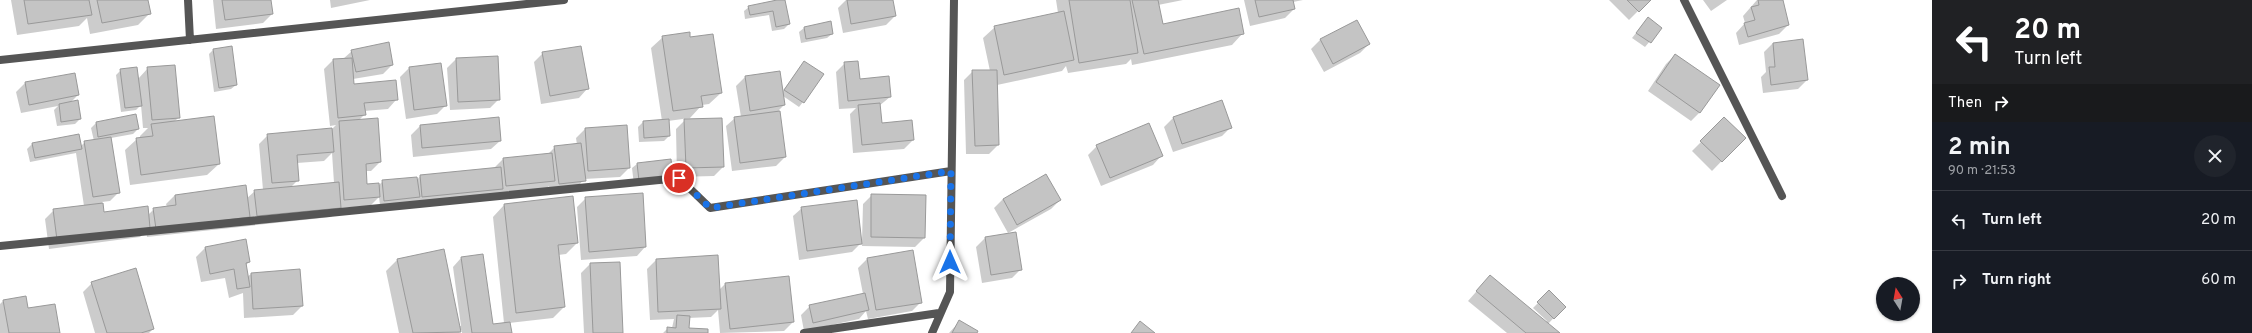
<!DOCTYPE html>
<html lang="en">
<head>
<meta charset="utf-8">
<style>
  :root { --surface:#171b24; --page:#20242c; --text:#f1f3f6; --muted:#9ea1a6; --line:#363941 }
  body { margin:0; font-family:Overpass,sans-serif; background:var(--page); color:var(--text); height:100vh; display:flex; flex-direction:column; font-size:15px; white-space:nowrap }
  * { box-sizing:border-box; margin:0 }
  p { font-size:13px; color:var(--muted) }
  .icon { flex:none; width:22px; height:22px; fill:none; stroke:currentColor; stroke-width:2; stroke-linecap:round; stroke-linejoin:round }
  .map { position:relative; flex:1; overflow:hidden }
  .details { display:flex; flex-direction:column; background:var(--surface); width:320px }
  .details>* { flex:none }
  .hud { background:#202124; color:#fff; overflow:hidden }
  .needle { width:26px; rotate:349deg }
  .buttons { position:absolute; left:1876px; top:277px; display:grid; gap:8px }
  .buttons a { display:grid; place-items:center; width:44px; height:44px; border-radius:50%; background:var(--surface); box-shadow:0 1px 3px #0004; font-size:20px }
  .pin { position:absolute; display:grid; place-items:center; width:34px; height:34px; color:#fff; margin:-17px; border:2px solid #fff; border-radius:50%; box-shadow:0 1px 4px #0007 }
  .me { position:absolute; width:44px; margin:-22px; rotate:0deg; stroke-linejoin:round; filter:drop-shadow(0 0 3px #0008) }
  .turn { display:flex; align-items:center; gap:14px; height:84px; padding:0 16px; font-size:18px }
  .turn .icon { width:52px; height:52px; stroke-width:2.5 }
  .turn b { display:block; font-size:28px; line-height:34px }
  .then { display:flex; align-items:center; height:38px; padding:0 16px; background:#0003; gap:8px; font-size:15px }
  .round { display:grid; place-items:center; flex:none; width:42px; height:42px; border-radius:21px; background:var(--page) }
  .headline { display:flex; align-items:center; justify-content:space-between; height:68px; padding:0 16px }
  h1 { font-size:24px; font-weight:700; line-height:30px }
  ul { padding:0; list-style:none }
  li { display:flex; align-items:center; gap:12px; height:60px; padding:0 16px; border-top:1px solid var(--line) }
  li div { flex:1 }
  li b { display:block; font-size:15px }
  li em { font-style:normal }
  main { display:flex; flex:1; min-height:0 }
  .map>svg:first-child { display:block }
  .shadow { fill:#0003; fill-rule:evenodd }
  .building { fill:#c4c4c4; stroke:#999 }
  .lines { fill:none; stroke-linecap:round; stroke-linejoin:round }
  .minor { stroke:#555; stroke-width:8 }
  .route { stroke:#1a73e8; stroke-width:7; stroke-dasharray:0 12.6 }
</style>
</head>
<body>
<main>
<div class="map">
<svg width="1932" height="333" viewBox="0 0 1932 333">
  <rect width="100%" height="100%" fill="#fff"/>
  <path class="shadow" d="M11 0H147L150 13 138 25 90 34 87 18 79 26 17 35Z
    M213 0H270L272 14 263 23 216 29Z
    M330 0H370L331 8Z
    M784 0 789 24 784 29 772 31 769 15 745 19 744 11 749 7Z
    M846 0H892L895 16 886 25 843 33 838 8Z
    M1056 0H1183L1158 5 1162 25 1243 33 1232 45 1132 65 1131 59 1126 64 1068 73 1066 66 1062 71 997 85 998 145 989 154H966L964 80 973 71H990L983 38 995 27 1058 13Z
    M1244 0H1303L1293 2 1294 9 1285 18 1250 26Z
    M1609 0H1649L1629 20Z
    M1703 0H1727L1711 11Z
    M1757 0H1782L1788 25 1779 34 1739 45 1736 33 1745 23 1743 16Z
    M1648 18 1661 28 1645 47 1632 38Z
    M1357 21 1369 44 1360 53 1324 72 1311 49 1320 40Z
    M830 22 832 34 827 38 801 43 799 32 804 28Z
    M663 37 690 39 721 93 709 104 702 105 690 118 668 121 669 136 664 141 639 142 638 127 643 122 662 121 651 48Z
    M1773 43 1807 80 1798 89 1763 93 1761 77 1766 72 1764 52Z
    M213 50 236 85 231 89 214 92 209 54Z
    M352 51 392 65 383 74 353 79V85L396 100 388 109 364 111V115L358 121 380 162 371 171H365L366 185 378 186 383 181 417 180 420 176 494 168 503 159 548 154 555 147 577 145 576 138 585 129 626 126 629 168 620 177 584 179 576 189 550 193 549 186 545 190 380 205 379 197 370 206 340 208 331 217 147 237 146 231 140 237 49 249 45 219 54 210 84 206 76 153 30 162 27 149 32 144 79 135 81 146 85 142 94 141 91 128 96 123 135 116 138 129 133 134 111 138 119 192 110 201 102 202 103 213 148 215 154 209 167 207 166 204 175 195 246 199 255 191 263 190 259 144 268 135 332 129 336 125 330 126 324 69 333 60 343 59ZM332 153 334 183 291 187 298 180 297 163 324 161Z
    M543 53 587 89 579 98 541 104 534 62Z
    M1675 55 1700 112 1691 121 1648 91 1666 64Z
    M456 59 499 99 490 108 450 110 447 68Z
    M804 62 803 102 799 107 783 96 784 105 779 110 785 157 776 166 732 171 726 126 735 118 741 117 736 86 745 77 782 92Z
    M845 63 859 80 890 97 879 106 881 124 913 140 904 149 853 153 850 114 856 108 839 109 836 72Z
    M148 68 179 117 174 122 219 164 207 175 130 185 125 150 137 139 140 138V136L148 128H143L141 105 136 110 121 112 116 75 121 70 138 79Z
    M409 68 446 105 437 114 406 119 400 77Z
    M25 83 78 95 70 103 80 119 75 124 57 126 54 110 58 106 21 113 16 92Z
    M1222 101 1231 127 1222 136 1173 152 1164 127 1173 118Z
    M1724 119 1744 138 1712 171 1692 151Z
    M685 120 723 167 714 176 677 177 676 129Z
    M420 126 500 141 491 149 413 157 411 135Z
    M1097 146 1161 156 1153 165 1101 186 1088 155Z
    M670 160 634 185 632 168 637 164Z
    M872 195 924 238 915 247 862 246V242L852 252 799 260 793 216 802 208 862 241 863 204Z
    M586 198 645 247 637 256 581 260 577 207Z
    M1003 199 1060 200 1051 209 1008 233 994 208Z
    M504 205 577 243 566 254 558 255 564 307 553 318 509 323 511 333H462V330L459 333H399L386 271 398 259 459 326H461L453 267 461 258 492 325 504 323 493 217Z
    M1015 233 1021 269 1012 278 982 283 976 247 985 238Z
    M245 240 249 262 245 266 247 277 251 274 302 306 293 315 244 318 243 293 229 298 225 278 201 282 196 257 205 248Z
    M717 256 719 290 725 284 793 322 784 331 720 333 718 310 711 317 688 318V329L707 333H663L668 328H672L674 319 650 320 647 269 656 260Z
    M867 259 921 302 912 311 868 319 866 311 859 319 804 331 801 315 810 306 863 294 858 268Z
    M590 264 622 333H584L581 273Z
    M1490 276 1546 322 1547 321 1533 308 1549 292 1564 307 1548 324 1559 333H1507L1468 301Z
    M92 283 153 329 149 333H95L83 292Z
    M3 301 27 310 59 333H0V304Z
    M959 322 976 333H949Z"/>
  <path class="building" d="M24 0H89L92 15 28 24Z
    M97 0H148L151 14 102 23Z
    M222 0H271L273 14 225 20Z
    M777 0H785L790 24 776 27 773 11 750 15 748 6Z
    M847 0H893L896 16 851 24Z
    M1069 0H1130L1138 53 1079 63Z
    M1132 0H1158L1163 24 1239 8 1244 34 1144 54Z
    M1255 0H1293L1295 9 1259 17Z
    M1627 0H1651L1639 12Z
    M1758 0H1783L1789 25 1748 37 1744 23 1755 20 1751 7 1759 5Z
    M1064 11 1074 60 1004 75 994 26Z
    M1648 17 1662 28 1651 43 1636 33Z
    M1357 20 1370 44 1333 64 1320 39Z
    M831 21 833 34 806 39 804 27Z
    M690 32V37L713 34 722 93 701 96 703 107 673 111 662 36Z
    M1803 39 1808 80 1771 85 1769 67H1775L1773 43Z
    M389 42 393 65 356 72 351 50Z
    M232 46 237 85 219 88 213 49Z
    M581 46 589 89 550 96 542 52Z
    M1675 54 1720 85 1700 113 1656 82Z
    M498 56 500 100 458 102 456 58Z
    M352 58 354 84 396 80 398 100 364 103 366 115 338 118 333 59Z
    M804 61 824 74 804 103 784 90Z
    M858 61 860 79 889 76 891 97 848 101 844 62Z
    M441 63 447 106 414 110 409 67Z
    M175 65 180 118 152 120 147 67Z
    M137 67 142 106 125 108 120 69Z
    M972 70H997L999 145 975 146Z
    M780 71 785 105 750 111 745 76Z
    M75 73 79 95 29 105 25 82Z
    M78 100 81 119 61 122 59 104Z
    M1222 100 1232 128 1182 144 1173 117Z
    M880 103 882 123 912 120 914 140 862 145 858 105Z
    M780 111 786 157 740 163 734 117Z
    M136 114 139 129 98 137 96 122Z
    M214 116 220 164 141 175 136 138 153 136 151 124Z
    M499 117 501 141 422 148 420 125Z
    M1724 117 1746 138 1722 162 1700 141Z
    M378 118 381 162 366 164 367 184 379 183 380 197 344 200 339 121Z
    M722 118 724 167 686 168 684 119Z
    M669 119 670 136 644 138 643 121Z
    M1149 123 1163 156 1110 178 1096 145Z
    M627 125 630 168 588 171 585 128Z
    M332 128 334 152 297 155 299 181 272 183 267 134Z
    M79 134 82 149 35 158 32 143Z
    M111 137 120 193 93 197 84 141Z
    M581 143 586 181 559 184 554 146Z
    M552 153 555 181 506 186 503 158Z
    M671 159 673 177 639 181 637 163Z
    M501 167 503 189 422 197 420 175Z
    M1046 174 1061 200 1017 225 1003 199Z
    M417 177 420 197 384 201 382 180Z
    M339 182 341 208 257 216 254 190Z
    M246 185 250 217 156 229 153 208 176 205 175 195Z
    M643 193 646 247 589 252 585 197Z
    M871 194 926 195 925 238 871 237Z
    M573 196 578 243 558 245 565 307 516 313 504 204Z
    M857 200 862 244 807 251 801 207Z
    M103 203 104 212 148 206 150 228 57 240 53 209Z
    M1016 232 1022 270 991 275 985 237Z
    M246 239 250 262 246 263 250 287 237 289 234 269 210 274 205 247Z
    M444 249 461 332 413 333 397 259Z
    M913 250 922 303 876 310 867 258Z
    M483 254 493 324 510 322 512 333H472L461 257Z
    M718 255 721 309 658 312 656 259Z
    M620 262 623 333H593L590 263Z
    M136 268 154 329 141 333H107L91 282Z
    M300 269 303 306 253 309 251 273Z
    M1490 275 1560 333H1526L1476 291Z
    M789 276 794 322 730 329 725 283Z
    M1549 290 1566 307 1554 319 1537 302Z
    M865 293 869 310 813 323 809 305Z
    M26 296 28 308 55 304 60 333H9L3 300Z
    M677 315 690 316 689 328 708 329V333H667V327L676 328Z
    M959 320 978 331 977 333H952Z
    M1140 321 1155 333H1131Z"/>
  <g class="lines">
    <path class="minor" d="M188 0 190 40
      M1684 0 1782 196
      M0 60 564 0
      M0 246 679 178 710 208 951 171
      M804 333 939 313
      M932 333 950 292 954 0"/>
  </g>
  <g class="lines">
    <path class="route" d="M679 178 710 208 951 171 950 262"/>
  </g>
</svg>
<div class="buttons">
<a><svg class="needle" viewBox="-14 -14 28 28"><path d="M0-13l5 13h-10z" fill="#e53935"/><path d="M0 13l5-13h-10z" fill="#9ea1a6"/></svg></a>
</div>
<div class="pin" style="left:679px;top:178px;background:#d93025"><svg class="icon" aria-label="arrive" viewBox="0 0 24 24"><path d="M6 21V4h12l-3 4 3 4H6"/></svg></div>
<svg class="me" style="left:950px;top:262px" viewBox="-20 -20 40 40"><path d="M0-17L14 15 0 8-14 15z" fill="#1a73e8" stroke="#fff" stroke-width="4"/></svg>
</div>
<section class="details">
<div class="hud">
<div class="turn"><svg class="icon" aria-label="left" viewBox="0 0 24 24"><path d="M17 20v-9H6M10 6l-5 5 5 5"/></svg><div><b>20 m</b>Turn left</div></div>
<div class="then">Then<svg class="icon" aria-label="right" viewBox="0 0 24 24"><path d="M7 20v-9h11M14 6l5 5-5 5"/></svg></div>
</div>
<div class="headline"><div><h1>2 min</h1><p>90 m · 21:53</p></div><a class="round"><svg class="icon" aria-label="close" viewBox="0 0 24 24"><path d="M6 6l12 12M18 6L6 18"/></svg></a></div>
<ul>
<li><svg class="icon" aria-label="left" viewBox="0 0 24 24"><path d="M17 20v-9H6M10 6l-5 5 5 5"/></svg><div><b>Turn left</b></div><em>20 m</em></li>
<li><svg class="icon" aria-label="right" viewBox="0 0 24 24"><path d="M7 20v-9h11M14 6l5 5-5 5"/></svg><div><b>Turn right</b></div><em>60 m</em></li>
</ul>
</section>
</main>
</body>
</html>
